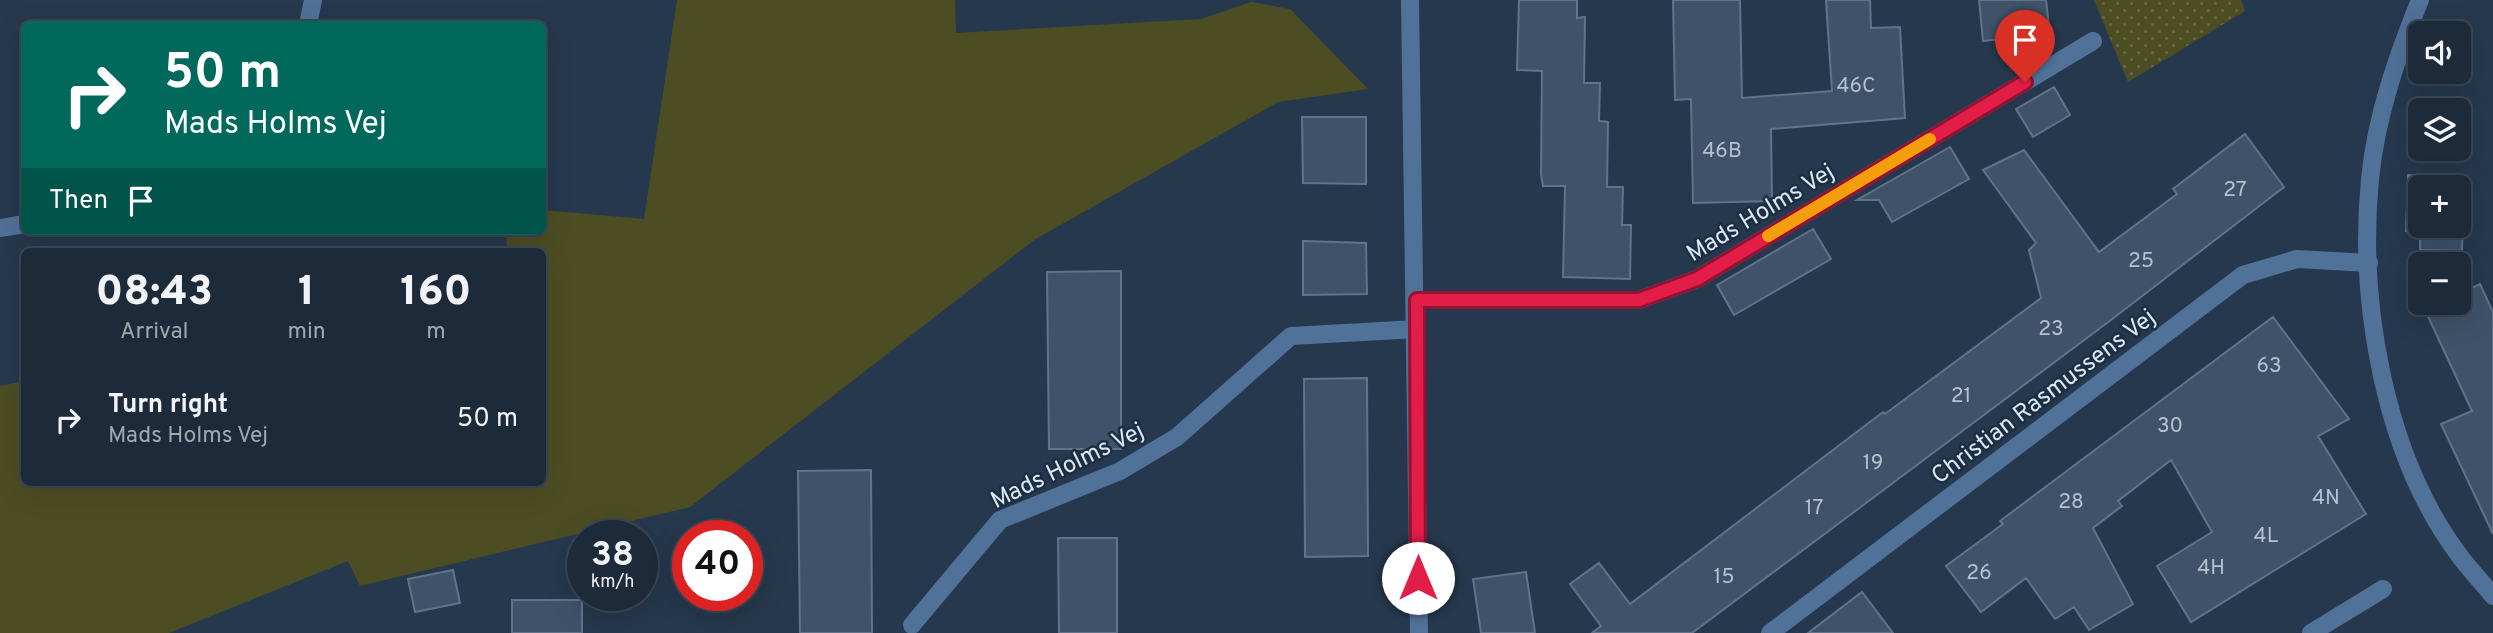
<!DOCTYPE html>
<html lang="en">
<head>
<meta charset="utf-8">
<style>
  :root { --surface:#1c2a3a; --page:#253242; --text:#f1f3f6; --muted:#a0a7af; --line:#3a4654 }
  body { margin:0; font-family:Overpass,sans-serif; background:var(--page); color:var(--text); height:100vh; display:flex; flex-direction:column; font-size:26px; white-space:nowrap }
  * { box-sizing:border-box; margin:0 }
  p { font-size:23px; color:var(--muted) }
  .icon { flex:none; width:38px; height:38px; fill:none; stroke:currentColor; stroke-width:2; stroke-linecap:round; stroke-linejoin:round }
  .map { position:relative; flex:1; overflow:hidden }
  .details { position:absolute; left:21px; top:248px; width:525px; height:238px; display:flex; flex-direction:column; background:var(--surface); border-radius:10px; box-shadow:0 7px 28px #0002,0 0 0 2px var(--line) }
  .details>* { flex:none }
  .guide { position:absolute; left:21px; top:21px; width:525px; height:214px; border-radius:10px; box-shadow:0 7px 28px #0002,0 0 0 2px var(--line); background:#00695c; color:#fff; overflow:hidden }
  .tools { position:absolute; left:2408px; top:21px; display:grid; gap:14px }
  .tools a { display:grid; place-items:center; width:63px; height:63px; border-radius:10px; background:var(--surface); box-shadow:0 7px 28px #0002,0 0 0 2px var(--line); font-size:35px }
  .speed { position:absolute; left:567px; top:520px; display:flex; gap:14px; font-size:35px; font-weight:700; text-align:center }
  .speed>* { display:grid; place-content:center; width:91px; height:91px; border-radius:50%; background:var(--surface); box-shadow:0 7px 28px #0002,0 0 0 2px var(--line); line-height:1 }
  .speed small { font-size:18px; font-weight:400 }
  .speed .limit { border:10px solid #d22; background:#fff; color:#111 }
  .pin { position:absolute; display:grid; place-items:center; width:60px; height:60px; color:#fff; margin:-72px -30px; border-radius:50% 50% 50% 0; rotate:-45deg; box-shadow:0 0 7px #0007 }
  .pin .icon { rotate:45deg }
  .me { position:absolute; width:77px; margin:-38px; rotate:0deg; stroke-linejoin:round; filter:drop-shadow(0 0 5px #0008) }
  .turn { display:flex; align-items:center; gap:24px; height:147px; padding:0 28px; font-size:32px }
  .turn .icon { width:91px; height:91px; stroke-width:2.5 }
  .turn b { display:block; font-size:49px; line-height:60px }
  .then { display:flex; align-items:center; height:66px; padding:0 28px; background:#0003; gap:14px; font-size:26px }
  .eta { display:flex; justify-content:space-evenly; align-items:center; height:119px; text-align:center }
  .eta b { font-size:42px; font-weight:800; line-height:49px }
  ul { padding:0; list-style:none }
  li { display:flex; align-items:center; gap:21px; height:105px; padding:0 28px }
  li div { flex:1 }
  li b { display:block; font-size:26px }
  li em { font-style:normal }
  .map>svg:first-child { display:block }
  .grass { fill:url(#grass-dots) }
  .green { fill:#4d4d24 }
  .building { fill:#3f5269; stroke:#5f738b; stroke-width:2; fill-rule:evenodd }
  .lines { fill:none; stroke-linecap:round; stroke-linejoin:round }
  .minor { stroke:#507198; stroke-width:18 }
  .tertiary { stroke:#507198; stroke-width:18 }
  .route-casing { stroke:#92132f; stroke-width:18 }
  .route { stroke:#e11d48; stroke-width:12 }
  .slow { stroke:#f59e0b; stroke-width:12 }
  .labels { text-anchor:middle; stroke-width:5; stroke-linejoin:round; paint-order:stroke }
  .number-label { font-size:21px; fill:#b4c2d1 }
  .street-label { font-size:24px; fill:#dbe7f4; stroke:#1c2e42 }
</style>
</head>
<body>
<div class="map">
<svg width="2493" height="633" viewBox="0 0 2493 633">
  <defs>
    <pattern id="grass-dots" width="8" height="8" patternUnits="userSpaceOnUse" patternTransform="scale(1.75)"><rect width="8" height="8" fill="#4d4d24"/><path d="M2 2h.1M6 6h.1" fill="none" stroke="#666744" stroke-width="1.8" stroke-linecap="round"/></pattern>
  </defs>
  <rect width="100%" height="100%" fill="#26384d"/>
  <path class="grass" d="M2094 0H2241L2245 11 2128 82Z"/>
  <path class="green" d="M677 0H955L956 33 1201 19 1251 2 1290 9 1368 89 1278 102 1034 240 690 507 360 586 348 561 169 633H0V386L24 381V483H542V252H506L507 231H542L543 210 644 219Z"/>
  <path class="building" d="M1519 0H1577V18L1585 17 1584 83H1600L1599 121 1608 122 1607 187H1623L1622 225H1631L1630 279 1563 277 1565 186H1543L1541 174 1542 71 1517 70Z
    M1673 0H1740L1742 98 1832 91 1826 0H1870L1871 28 1900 27 1905 118 1771 129 1772 201 1693 203 1691 99 1675 100Z
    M1979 0H2046L2050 34 1983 41Z
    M2054 87 2070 115 2033 137 2016 109Z
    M1302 117H1366V184L1303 183Z
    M2245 134 2284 187 2107 323 1692 633H1592L1601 626 1570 584 1599 563 1630 604 1883 412 1885 414 2041 298 2029 250 2036 243 1983 170 2024 150 2099 252 2177 194 2173 189Z
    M1950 147 1969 179 1892 222 1879 200H1857Z
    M2408 175 2464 177 2462 251 2420 250V232L2406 231ZM2420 187H2459V226H2420Z
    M1813 229 1831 259 1734 315 1717 285Z
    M1303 241 1366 243 1367 294 1303 295Z
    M1121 271V449H1049L1047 272Z
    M2480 284 2493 312V534L2441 424 2472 411 2425 310 2440 303H2459V294Z
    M2273 317 2349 419 2318 436 2366 514 2191 622 2157 566 2212 532 2171 460 2118 501 2122 506 2093 528 2133 604 2089 630 2074 607 2055 619 2026 578 1981 612 1946 566 2003 524 2000 521Z
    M1367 378 1368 556 1305 557 1304 379Z
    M871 470 872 633H800L798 471Z
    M1058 538H1117V633H1059Z
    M453 570 460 603 415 612 408 579Z
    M1526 572 1535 633H1481L1473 579Z
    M1862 592 1893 633H1808Z
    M512 600H582V633H512Z"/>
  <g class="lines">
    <path class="minor" d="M308 24 313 0
      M0 228 24 224
      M1417 300H1639L1697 279 2093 41
      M912 625 1000 520 1120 471 1177 437 1291 336 1417 329
      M1770 633 2243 275 2297 259 2369 263
      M2311 633 2383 589"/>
    <path class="tertiary" d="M1410 0 1419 633
      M2420 0C2397 57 2376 117 2370 179 2358 301 2384 455 2459 555 2469 569 2482 582 2493 596"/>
  </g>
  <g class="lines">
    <g class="route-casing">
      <path id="route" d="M1418 578 1417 300H1639L1697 279 2025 82"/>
    </g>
    <use href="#route" class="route"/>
    <path class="slow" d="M1768 236 1930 139"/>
  </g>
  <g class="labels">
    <g class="number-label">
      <text x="1856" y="92">46C</text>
      <text x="1722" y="157">46B</text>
      <text x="2235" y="196">27</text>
      <text x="2141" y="267">25</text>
      <text x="2051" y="335">23</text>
      <text x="2269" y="372">63</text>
      <text x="1961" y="402">21</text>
      <text x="2170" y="432">30</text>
      <text x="1873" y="469">19</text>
      <text x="2326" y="504">4N</text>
      <text x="2071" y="508">28</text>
      <text x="1814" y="514">17</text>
      <text x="2266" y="542">4L</text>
      <text x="2211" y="574">4H</text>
      <text x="1979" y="579">26</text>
      <text x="1724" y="583">15</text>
    </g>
    <g class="street-label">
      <text transform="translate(1760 212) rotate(-31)" y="8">Mads Holms Vej</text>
      <text transform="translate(2043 396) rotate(-37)" y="8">Christian Rasmussens Vej</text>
      <text transform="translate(1067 465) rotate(-26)" y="8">Mads Holms Vej</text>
    </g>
  </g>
</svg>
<div class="tools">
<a><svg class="icon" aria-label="sound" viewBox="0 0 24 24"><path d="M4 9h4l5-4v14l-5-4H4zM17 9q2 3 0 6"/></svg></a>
<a><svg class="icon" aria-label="layers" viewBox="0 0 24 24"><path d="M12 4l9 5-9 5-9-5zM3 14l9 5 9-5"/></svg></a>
<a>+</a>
<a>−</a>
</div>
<div class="speed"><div>38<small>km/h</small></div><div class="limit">40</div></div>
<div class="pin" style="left:2025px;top:82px;background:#d93025"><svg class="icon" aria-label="arrive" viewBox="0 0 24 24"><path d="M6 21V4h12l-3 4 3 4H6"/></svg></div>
<svg class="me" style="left:1418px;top:578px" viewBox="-20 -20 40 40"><circle r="19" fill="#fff"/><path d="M0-13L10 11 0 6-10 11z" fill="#e11d48"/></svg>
<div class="guide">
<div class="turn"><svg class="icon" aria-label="right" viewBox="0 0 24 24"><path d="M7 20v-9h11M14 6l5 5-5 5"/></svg><div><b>50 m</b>Mads Holms Vej</div></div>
<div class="then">Then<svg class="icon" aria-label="arrive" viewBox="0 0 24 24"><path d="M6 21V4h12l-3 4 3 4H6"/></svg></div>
</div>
<section class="details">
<div class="eta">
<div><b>08:43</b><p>Arrival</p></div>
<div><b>1</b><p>min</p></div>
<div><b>160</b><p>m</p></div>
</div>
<ul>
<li><svg class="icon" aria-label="right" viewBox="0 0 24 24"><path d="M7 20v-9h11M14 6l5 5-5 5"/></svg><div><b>Turn right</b><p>Mads Holms Vej</p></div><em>50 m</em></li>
</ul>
</section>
</div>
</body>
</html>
